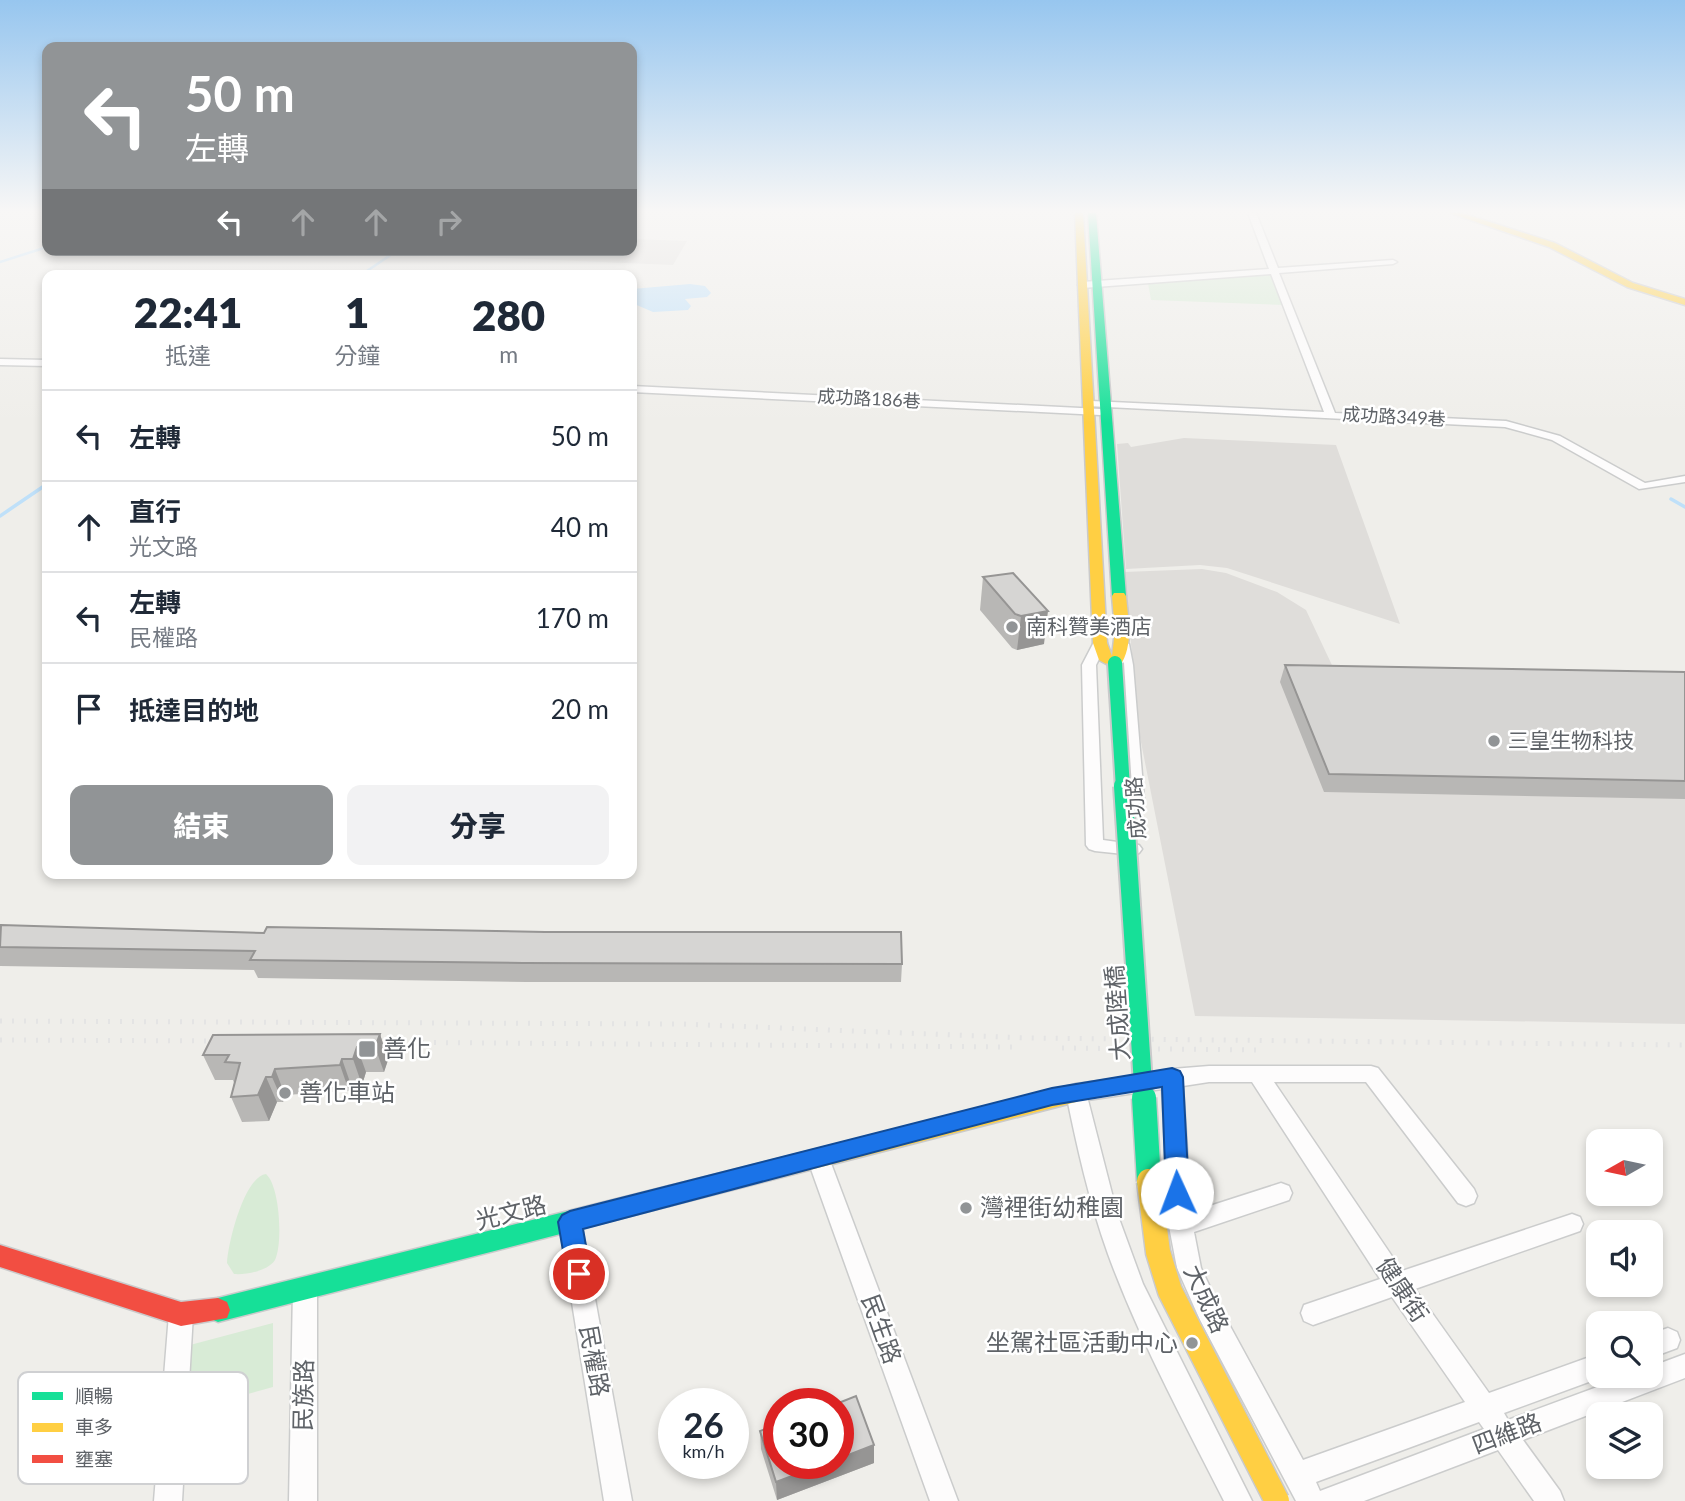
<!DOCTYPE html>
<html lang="zh-TW">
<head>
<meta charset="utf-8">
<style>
  :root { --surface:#fff; --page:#f2f2f3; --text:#1f2937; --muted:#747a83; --line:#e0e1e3; --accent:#919496 }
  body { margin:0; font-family:Lato,"Noto Sans TC",sans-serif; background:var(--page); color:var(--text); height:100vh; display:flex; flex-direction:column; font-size:26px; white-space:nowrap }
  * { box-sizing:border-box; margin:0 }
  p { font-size:23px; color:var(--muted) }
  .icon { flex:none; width:38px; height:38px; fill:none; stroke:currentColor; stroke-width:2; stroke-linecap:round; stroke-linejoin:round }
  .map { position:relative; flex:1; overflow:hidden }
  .side { position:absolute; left:42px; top:270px; width:595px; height:609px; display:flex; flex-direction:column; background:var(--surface); border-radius:14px; box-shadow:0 4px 10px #0003 }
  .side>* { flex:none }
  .banner { position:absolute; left:42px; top:42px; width:595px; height:214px; border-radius:14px; box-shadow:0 4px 10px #0003; background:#919496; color:#fff; overflow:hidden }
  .needle { width:46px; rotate:261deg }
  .fabs { position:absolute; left:1586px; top:1129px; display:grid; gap:14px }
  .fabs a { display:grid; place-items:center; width:77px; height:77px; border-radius:14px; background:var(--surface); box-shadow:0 4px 10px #0003; font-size:35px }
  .speed { position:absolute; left:658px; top:1388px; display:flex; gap:14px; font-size:35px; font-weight:700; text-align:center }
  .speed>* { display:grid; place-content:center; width:91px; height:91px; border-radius:50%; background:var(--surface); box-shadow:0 4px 10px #0003; line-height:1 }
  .speed small { font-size:18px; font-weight:400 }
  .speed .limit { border:10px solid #d22; background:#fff; color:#111 }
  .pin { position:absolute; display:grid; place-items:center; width:60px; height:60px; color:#fff; margin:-30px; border:4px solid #fff; border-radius:50%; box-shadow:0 2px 7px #0007 }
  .me { position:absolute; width:77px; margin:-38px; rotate:358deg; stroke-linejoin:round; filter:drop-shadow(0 0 5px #0008) }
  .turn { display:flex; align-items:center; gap:24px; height:147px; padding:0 28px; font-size:32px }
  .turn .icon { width:91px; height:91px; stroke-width:2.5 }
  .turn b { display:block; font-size:49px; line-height:60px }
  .lanes { display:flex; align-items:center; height:66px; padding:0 28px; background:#0003; justify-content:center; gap:35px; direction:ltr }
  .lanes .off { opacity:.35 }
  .eta { display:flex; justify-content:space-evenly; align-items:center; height:119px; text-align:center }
  .eta b { font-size:42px; font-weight:800; line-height:49px }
  .button { display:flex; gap:14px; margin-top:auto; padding:14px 28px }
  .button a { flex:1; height:80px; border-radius:14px; background:var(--accent); color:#fff; font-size:28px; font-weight:800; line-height:80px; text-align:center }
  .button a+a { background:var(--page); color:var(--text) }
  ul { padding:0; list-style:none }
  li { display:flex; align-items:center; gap:21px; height:91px; padding:0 28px; border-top:2px solid var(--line) }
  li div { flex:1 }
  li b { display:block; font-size:26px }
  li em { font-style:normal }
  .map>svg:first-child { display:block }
  .industrial { fill:#dfddda }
  .green { fill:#d8ebd6 }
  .water { fill:#bfe0f9 }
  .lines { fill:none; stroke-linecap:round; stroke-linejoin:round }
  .stream-far1 { stroke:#bfe0f9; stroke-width:2.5 }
  .stream { stroke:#bfe0f9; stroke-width:3.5 }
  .street-casing { stroke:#cbcccc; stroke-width:3 }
  .fast-casing { stroke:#cacacb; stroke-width:3 }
  .slow-casing { stroke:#cacacb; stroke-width:3 }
  .jam-casing { stroke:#cacacb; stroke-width:3 }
  .street { fill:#fdfcfc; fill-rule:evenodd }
  .fast { fill:#16e098; fill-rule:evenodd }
  .slow { fill:#ffcf43; fill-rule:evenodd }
  .jam { fill:#f24e42; fill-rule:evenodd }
  .rail { stroke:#e4e4e4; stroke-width:5; stroke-dasharray:2 10; stroke-linecap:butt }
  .fast-bridge-far2-casing { stroke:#cacacb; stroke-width:18; stroke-linecap:butt }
  .fast-bridge-far1-casing { stroke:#cacacb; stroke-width:22; stroke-linecap:butt }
  .fast-bridge-casing { stroke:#cacacb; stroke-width:27; stroke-linecap:butt }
  .slow-bridge-casing { stroke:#cacacb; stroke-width:27; stroke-linecap:butt }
  .fast-bridge-far2 { stroke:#16e098; stroke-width:14 }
  .fast-bridge-far1 { stroke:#16e098; stroke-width:18 }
  .fast-bridge { stroke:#16e098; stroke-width:24 }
  .slow-bridge { stroke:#ffcf43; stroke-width:24 }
  .wall { fill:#b8b7b5 }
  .shaded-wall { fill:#969594 }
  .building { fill:#d6d5d3; stroke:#969594; stroke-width:2 }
  .route { fill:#1a73e8; stroke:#114b97; stroke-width:2 }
  .poi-dot { fill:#919496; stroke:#fff; stroke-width:2.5 }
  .labels { text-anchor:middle; stroke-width:5; stroke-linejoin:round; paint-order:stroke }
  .far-street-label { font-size:18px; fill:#5f6368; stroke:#fff }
  .poi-label { font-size:21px; fill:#5f6368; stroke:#fff; text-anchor:start }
  .street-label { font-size:21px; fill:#5f6368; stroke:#fff }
  .near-street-label { font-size:24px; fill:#5f6368; stroke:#fff }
  .near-poi-label { font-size:24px; fill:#5f6368; stroke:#fff; text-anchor:start }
  .key { fill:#fff; stroke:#cfd0d2; stroke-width:2 }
  .key-label { font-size:19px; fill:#5f6368 }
</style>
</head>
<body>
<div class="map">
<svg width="1685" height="1501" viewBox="0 0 1685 1501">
  <rect width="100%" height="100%" fill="#efeeea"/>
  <path class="industrial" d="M632 239 687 241 673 265 412 254 418 250H632Z
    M1184 438 1336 445 1400 624 1227 568 1200 565 1126 569 1117 444 1128 443 1131 447Z
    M1202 569 1226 573 1277 592 1306 610 1339 680 1685 676V1024L1195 1016 1140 737 1124 572Z"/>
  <path class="green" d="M1271 273 1283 305 1151 300 1148 283Z
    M266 1174C280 1186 283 1244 275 1260 268 1271 246 1275 234 1274L227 1263C228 1243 244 1177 266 1174Z
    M273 1323V1387L186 1411 190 1345Z"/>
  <path class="water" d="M690 284 705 286 711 293 707 297 685 299 691 306 688 310 653 312 632 303V289Z"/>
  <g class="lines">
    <path class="stream-far1" d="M0 262 47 247
      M361 275 398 250"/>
    <path class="stream" d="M1671 499 1685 507
      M0 516 47 484"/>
    <g class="street-casing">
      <path id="street" d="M1248 213H1256L1278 268 1393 260 1397 262 1393 264 1279 273 1335 413 1506 421 1560 436 1645 483 1685 476V482L1639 489 1552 440 1505 427 1087 406 1086 404 1091 401 1324 412 1271 274 1082 288 1078 285 1082 282 1269 269Z
        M0 359 47 360V366L0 365Z
        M632 386 1100 409 1105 412 1100 415 632 392Z
        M1100 639 1107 643 1096 665 1103 840 1139 845 1142 849 1139 853 1133 855 1095 851 1089 849 1086 845 1082 665 1095 640Z
        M1122 640 1129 644 1133 665 1144 799 1136 804 1128 799 1119 665 1115 644Z
        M1209 1066H1371L1378 1068 1474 1189 1477 1196 1474 1203 1466 1206 1458 1203 1366 1082H1274L1402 1271 1572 1214 1580 1217 1583 1224 1580 1231 1415 1289 1489 1393 1598 1354V1376H1605L1504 1413 1508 1420 1627 1376H1650V1367L1685 1354V1378L1523 1440 1560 1491 1564 1501H1534L1498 1450 1364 1501H1296L1200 1320 1177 1268 1169 1226 1162 1089 1088 1100 1117 1213 1143 1284 1252 1501H1224C1183 1420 1139 1339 1108 1254 1089 1201 1077 1147 1066 1093L1069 1087 1076 1084 1164 1072 1172 1069ZM1209 1082H1252L1380 1279 1304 1305 1301 1313 1304 1321 1313 1325 1392 1297 1465 1402 1303 1460 1218 1304 1201 1268 1194 1232 1289 1200 1292 1193 1289 1186 1281 1183 1191 1212 1183 1086ZM1479 1422 1484 1429 1320 1491 1316 1482Z
        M818 1149 826 1151 829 1158 958 1501H930L807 1158 810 1151Z
        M570 1212 578 1215 581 1222 632 1501H604L559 1222 562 1215Z
        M305 1278 313 1281 317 1289V1501H289L293 1289 297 1281Z
        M181 1302 190 1306 193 1314 182 1501H154L169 1314 172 1306Z
        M1668 1328 1677 1332 1680 1340 1677 1348 1650 1358V1334Z"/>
    </g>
    <g class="fast-casing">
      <path id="fast" d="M1088 213H1096L1126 596 1119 600 1112 596Z
        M669 1186 677 1189 680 1196 677 1203 669 1206 218 1322 209 1318 206 1310 209 1302 218 1298Z"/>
    </g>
    <g class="slow-casing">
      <path id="slow" d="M1075 213H1083L1107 643 1112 656 1115 631 1112 596 1114 593H1124L1126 596C1128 620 1134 644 1120 666H1110L1099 660 1093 643Z
        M1450 213H1462L1555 243 1633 283 1685 299V305L1627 287 1549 247Z
        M1076 1084 1083 1087 1086 1093 1083 1099 1076 1102 669 1206 661 1203 658 1196 661 1189 669 1186Z"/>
    </g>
    <g class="jam-casing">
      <path id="jam" d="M0 1245 181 1302 218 1298 227 1302 230 1310 227 1318 181 1326 0 1267Z"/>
    </g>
    <use href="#street" class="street"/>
    <use href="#fast" class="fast"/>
    <use href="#slow" class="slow"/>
    <use href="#jam" class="jam"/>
    <path class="rail" d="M0 1021 681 1024 1028 1038 1685 1045
      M0 1040 229 1041
      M362 1042 1013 1047
      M1062 1048 1258 1050"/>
    <g class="fast-bridge-far2-casing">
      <path id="fast-bridge-far2" d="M1115 663 1123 788"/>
    </g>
    <g class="fast-bridge-far1-casing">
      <path id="fast-bridge-far1" d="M1123 786 1144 1099"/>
    </g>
    <g class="fast-bridge-casing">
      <path id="fast-bridge" d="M1144 1098 1149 1181"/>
    </g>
    <g class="slow-bridge-casing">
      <path id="slow-bridge" d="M1149 1181 1158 1252 1170 1291 1277 1501"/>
    </g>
    <use href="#fast-bridge-far2" class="fast-bridge-far2"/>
    <use href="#fast-bridge-far1" class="fast-bridge-far1"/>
    <use href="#fast-bridge" class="fast-bridge"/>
    <use href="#slow-bridge" class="slow-bridge"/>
  </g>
  <path class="wall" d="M1013 573 1044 644 1017 650 1012 648 980 610 983 577Z
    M1285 665 1685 672V799L1324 792 1280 682Z
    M0 926 902 964 901 982H527L258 978 254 970 0 966Z
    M380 1034 388 1060 384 1072H366L362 1085H351L349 1091 285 1095 283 1102H277L269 1121 242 1122 231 1097 234 1083 233 1080H215L203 1055Z
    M760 1431 874 1445V1463L777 1500 761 1449Z"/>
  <path class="shaded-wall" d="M1048 611 1044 644 1017 650 1021 616Z
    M380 1034 388 1060 384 1072 375 1047Z
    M357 1047 366 1072 362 1085 353 1059Z
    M342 1059 351 1085 349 1091 340 1065Z
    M275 1069 285 1095 283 1102 272 1077Z
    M266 1077 277 1102 269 1121 258 1095Z
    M874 1445V1463L777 1500 776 1482 827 1463H838V1459Z"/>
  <path class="building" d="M1013 573 1048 611 1021 616 1015 614 983 577Z
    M1285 665 1685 672V781L1329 774Z
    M1 925 264 933 267 927 545 932H901L902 964 523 963 250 960 255 951 0 947Z
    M380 1034 375 1047H357L353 1059H342L340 1065 275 1069 272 1077H266L258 1095 231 1097 240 1063 225 1062 229 1055H203L213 1035Z
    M856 1396 874 1445 838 1459V1404H836Z
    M779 1424V1463H827L776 1482 760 1431Z"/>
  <linearGradient id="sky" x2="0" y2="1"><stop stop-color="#97c6ef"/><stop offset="0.5" stop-color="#f8f7f6"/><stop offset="1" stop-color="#f8f7f6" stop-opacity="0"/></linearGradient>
  <rect width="1685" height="423" fill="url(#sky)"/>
  <path class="route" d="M1172 1068 1180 1071 1183 1077 1189 1193 1185 1200 1177 1203 1169 1200 1166 1193 1162 1087 1052 1105 583 1229 591 1274 587 1282 579 1285 570 1282 567 1274 558 1222 562 1215 570 1211 1052 1088Z"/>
  <g class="poi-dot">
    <circle cx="1012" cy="627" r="7"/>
    <circle cx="1494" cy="741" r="7"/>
    <rect x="358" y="1040" width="18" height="18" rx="3.5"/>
    <circle cx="285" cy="1093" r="7"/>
    <circle cx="966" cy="1208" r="7"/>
    <circle cx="1192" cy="1343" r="7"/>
  </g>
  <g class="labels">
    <g class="far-street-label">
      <text transform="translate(869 399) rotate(3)" y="6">成功路186巷</text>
      <text transform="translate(1394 417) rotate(3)" y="6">成功路349巷</text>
    </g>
    <g class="poi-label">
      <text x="1026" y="634">南科贊美酒店</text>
      <text x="1508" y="748">三皇生物科技</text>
    </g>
    <g class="street-label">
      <text transform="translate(1136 808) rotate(-94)" y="7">成功路</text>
    </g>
    <g class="near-street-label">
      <text transform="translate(1118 1013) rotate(-94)" y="8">大成陸橋</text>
      <text transform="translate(511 1213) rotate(-14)" y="8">光文路</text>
      <text transform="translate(1402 1290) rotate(56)" y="8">健康街</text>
      <text transform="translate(1206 1299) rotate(65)" y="8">大成路</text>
      <text transform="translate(881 1329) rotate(70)" y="8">民生路</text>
      <text transform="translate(594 1361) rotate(80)" y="8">民權路</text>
      <text transform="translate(304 1395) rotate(-89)" y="8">民族路</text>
      <text transform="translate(1507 1434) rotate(-21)" y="8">四維路</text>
    </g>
    <g class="near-poi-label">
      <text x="383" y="1057">善化</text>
      <text x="299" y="1101">善化車站</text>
      <text x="980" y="1216">灣裡街幼稚園</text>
      <text x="1178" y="1351" text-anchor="end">坐駕社區活動中心</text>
    </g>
  </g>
  <rect x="18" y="1372" width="230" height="112" rx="10" class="key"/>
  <rect x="32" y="1392" width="31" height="8" fill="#16e098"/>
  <rect x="32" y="1423" width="31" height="9" fill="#ffcf43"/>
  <rect x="32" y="1455" width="31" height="8" fill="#f24e42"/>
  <g class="key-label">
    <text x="75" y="1403">順暢</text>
    <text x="75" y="1434">車多</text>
    <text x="75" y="1466">壅塞</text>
  </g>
</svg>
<div class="fabs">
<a><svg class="needle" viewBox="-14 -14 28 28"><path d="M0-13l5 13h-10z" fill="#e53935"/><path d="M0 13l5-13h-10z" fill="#747a83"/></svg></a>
<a><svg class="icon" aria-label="sound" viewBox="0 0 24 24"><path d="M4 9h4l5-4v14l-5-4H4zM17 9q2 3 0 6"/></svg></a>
<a><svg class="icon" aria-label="search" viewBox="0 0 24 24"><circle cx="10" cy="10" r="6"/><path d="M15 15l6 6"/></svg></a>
<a><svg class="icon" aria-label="layers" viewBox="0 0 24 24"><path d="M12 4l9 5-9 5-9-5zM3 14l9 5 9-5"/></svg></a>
</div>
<div class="speed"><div>26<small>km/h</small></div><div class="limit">30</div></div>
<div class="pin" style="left:579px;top:1274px;background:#d93025"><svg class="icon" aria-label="arrive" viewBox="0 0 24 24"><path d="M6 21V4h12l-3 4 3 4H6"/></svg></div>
<svg class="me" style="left:1177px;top:1193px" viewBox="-20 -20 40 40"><circle r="19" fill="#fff"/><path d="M0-13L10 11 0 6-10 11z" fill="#1a73e8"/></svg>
<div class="banner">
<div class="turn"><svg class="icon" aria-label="left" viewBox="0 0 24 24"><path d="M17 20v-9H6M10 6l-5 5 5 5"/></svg><div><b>50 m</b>左轉</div></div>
<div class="lanes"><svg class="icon" aria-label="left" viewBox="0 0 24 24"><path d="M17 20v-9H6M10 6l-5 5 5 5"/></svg><svg class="icon off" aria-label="ahead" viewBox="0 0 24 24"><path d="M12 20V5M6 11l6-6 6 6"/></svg><svg class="icon off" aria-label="ahead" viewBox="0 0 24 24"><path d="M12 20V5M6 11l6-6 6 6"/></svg><svg class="icon off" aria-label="right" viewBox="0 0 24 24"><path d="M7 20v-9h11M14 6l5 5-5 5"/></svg></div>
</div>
<section class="side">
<div class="eta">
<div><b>22:41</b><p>抵達</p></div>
<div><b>1</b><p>分鐘</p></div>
<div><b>280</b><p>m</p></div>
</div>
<ul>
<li><svg class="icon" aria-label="left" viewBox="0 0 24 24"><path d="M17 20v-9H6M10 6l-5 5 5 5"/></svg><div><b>左轉</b></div><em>50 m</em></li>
<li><svg class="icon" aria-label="ahead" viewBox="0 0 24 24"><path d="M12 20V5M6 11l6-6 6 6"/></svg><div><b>直行</b><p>光文路</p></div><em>40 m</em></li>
<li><svg class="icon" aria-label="left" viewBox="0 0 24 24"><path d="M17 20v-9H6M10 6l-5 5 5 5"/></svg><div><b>左轉</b><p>民權路</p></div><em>170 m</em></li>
<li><svg class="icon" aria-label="arrive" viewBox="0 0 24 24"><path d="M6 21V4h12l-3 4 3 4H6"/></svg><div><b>抵達目的地</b></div><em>20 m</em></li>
</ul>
<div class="button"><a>結束</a><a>分享</a></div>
</section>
</div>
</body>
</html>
